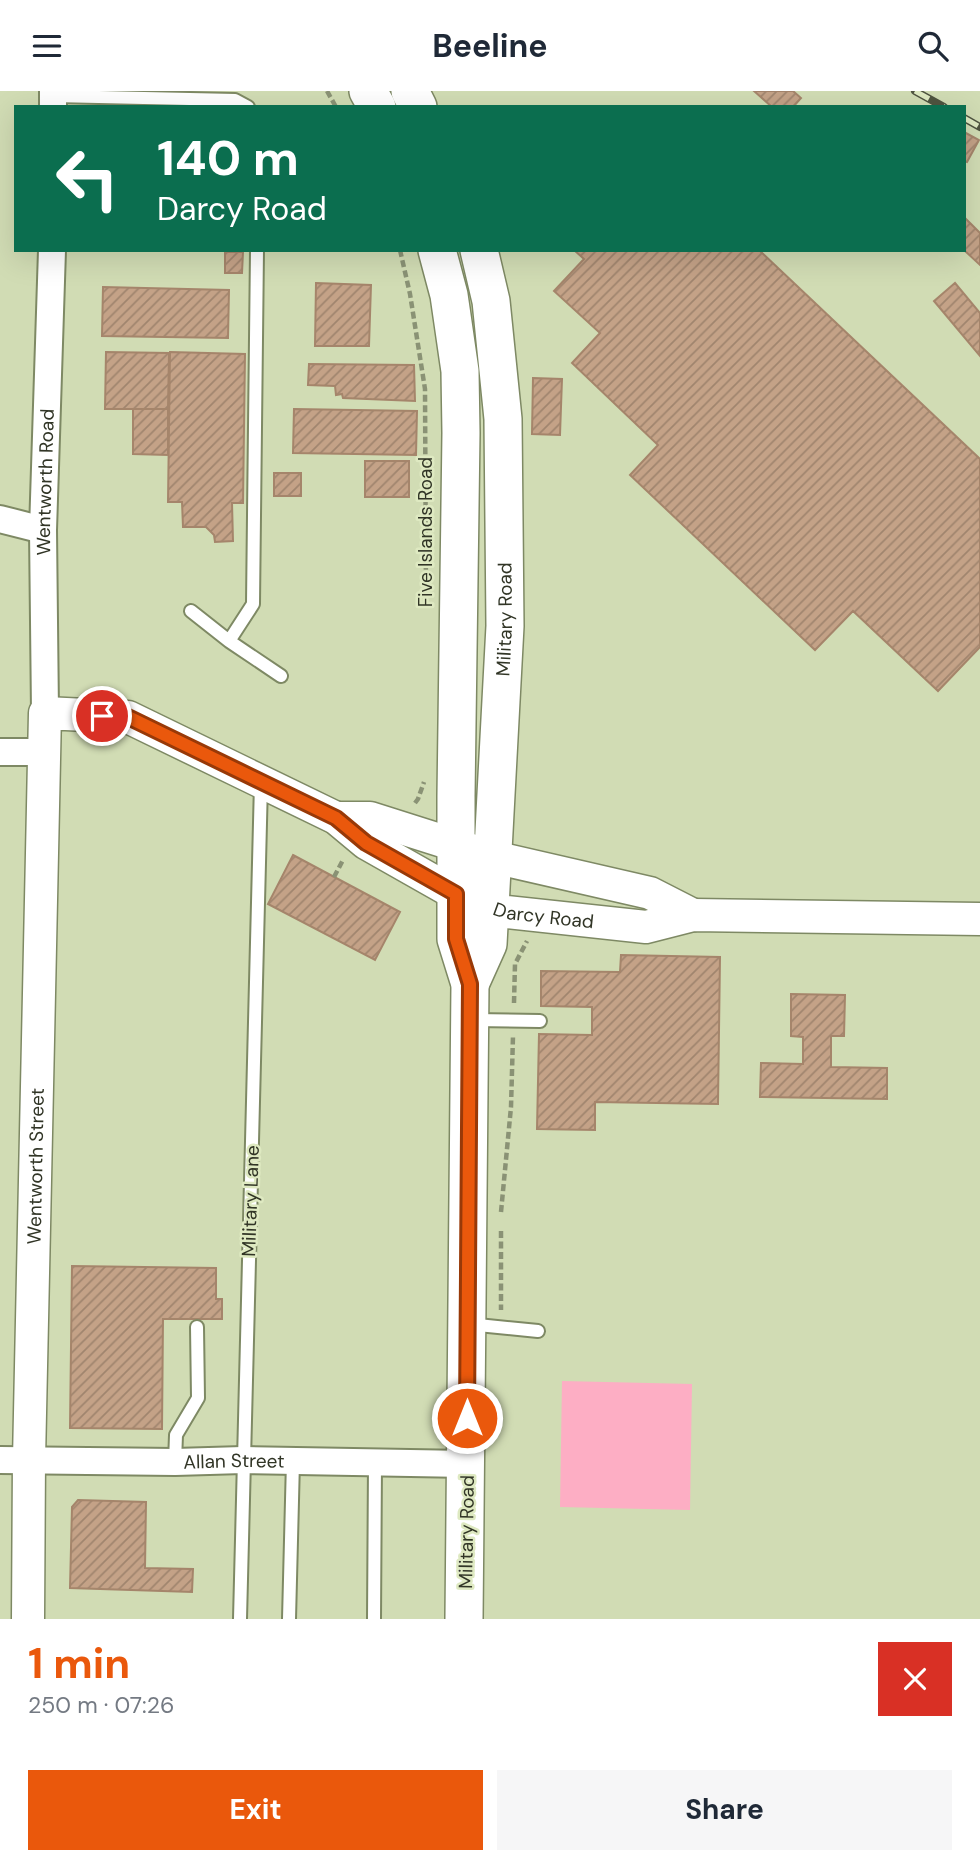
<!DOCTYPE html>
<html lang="en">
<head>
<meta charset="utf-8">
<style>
  :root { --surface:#fff; --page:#f6f6f7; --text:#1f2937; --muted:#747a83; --accent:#ea580c }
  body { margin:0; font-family:"DM Sans",sans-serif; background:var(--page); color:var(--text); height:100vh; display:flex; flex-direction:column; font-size:26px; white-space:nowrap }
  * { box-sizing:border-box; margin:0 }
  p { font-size:23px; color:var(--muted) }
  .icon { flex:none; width:38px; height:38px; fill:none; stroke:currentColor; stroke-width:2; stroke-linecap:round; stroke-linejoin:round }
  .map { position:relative; height:1528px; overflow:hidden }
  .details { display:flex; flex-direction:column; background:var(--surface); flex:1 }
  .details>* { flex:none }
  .hud { position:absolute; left:14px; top:14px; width:952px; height:147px; border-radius:0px; box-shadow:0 7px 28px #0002; background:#0b6e4f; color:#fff; overflow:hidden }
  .pin { position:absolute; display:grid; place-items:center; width:60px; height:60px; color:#fff; margin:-30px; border:4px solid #fff; border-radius:50%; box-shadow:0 2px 7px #0007 }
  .me { position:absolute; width:77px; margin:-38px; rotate:0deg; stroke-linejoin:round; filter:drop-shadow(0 0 5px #0008) }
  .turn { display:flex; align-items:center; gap:24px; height:147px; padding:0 28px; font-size:32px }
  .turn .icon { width:91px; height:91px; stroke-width:2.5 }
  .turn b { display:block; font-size:49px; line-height:60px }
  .round { display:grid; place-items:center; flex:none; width:74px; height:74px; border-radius:0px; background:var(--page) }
  .summary { display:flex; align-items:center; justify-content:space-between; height:119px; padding:0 28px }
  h1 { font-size:42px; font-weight:700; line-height:52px; color:var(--accent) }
  .cta { display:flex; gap:14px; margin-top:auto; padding:14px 28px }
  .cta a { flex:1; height:80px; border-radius:0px; background:var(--accent); color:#fff; font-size:28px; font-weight:700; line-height:80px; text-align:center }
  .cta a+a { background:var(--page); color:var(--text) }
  header { display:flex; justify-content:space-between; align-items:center; height:91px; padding:0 28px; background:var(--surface); font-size:32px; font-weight:700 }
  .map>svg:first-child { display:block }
  .green { fill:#fdaec4 }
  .building { fill:url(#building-hatch); stroke:#a5856b; stroke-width:2 }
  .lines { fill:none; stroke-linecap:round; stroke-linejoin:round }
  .service-casing { stroke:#7e8964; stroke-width:16 }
  .minor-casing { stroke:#7e8964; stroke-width:30 }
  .tertiary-casing { stroke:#7e8964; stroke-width:35 }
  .secondary-casing { stroke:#7e8964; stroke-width:40 }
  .path { stroke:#8a9275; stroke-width:4.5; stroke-dasharray:7 3.5; stroke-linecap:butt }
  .service { stroke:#fff; stroke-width:12 }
  .minor { stroke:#fff; stroke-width:26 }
  .tertiary { stroke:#fff; stroke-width:32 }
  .secondary { stroke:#fff; stroke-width:37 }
  .rail-casing { stroke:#4f5440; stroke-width:8 }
  .rail { stroke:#dee9c1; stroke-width:5; stroke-dasharray:16; stroke-linecap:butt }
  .route-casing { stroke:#983908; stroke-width:18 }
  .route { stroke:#ea580c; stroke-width:12 }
  .labels { text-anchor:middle; stroke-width:5; stroke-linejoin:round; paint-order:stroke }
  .street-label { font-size:19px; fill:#313526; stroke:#dee9c1 }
</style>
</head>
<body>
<header><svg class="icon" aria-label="menu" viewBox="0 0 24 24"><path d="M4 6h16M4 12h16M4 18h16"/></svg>Beeline<svg class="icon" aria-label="search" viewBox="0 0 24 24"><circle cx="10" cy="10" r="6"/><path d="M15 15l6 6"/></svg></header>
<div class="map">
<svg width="980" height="1528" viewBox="0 0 980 1528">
  <defs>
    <pattern id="building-hatch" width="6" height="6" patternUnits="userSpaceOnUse" patternTransform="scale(1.75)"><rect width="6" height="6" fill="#c4a287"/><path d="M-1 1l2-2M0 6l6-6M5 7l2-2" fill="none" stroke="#a0856e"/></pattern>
  </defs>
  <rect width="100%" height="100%" fill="#d1dcb4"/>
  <path class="green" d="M562 1290 692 1293 690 1419 560 1416Z"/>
  <path class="building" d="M754 0H793L801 7 793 16H772Z
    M964 41 979 49 967 71 964 70Z
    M964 126 980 142V174L964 159Z
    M574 159H759L980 368V556L938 600 853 520 815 559 630 384 658 354 572 272 600 242 554 200 584 168Z
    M225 161H243L242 182H225Z
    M316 192 371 194 369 255H315Z
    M955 192 980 222V265L934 210Z
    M103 196 229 199 228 247 102 245Z
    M106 261 169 262 168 318H105Z
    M170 261 245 263 243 412H232L233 450 215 451 214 444 206 436H183L182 411H168Z
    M309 273 414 274 415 310 343 307 342 303 336 304 335 295 308 294Z
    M533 287 562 288 560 344 532 343Z
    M133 318H168V364L133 363Z
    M294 318 417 320 416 364 293 362Z
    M365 370H409V406H365Z
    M274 382H301V405H274Z
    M293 764 400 821 375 869 268 813Z
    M621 864 720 866 718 1013 595 1011V1039L537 1038 539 943 592 944V916L541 915V880L620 881Z
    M791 903 845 904 844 945H831V976L887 977V1008L760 1006 761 972 803 973V946L791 945Z
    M72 1175 216 1177V1208H222V1228H163L162 1338 70 1337Z
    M78 1409 146 1411 145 1477 193 1478 192 1501 70 1497 72 1416Z"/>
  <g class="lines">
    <g class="service-casing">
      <path id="service" d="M53 5 235 9 248 16
        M191 520 229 550 253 513 257 159
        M229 550 281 585
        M473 929 540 930
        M468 1233 538 1240
        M175 1371 176 1344 198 1307 197 1236
        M240 1528 261 692
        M289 1528 293 1370
        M374 1528 375 1372"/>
    </g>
    <g class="minor-casing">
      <g id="minor">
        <path d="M53 16V0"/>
        <path d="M0 428 43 439"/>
        <path id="s1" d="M45 622 43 439 52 159"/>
        <path d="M0 661H45"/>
        <path id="s2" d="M0 1369 175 1371 243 1369 467 1373"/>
      </g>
    </g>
    <g class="tertiary-casing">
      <g id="tertiary">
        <path d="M336 727H370L493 766 650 802 693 824"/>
        <path id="s3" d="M28 1528 29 1369 45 622 128 626 336 727 366 752 456 803 506 821 646 836 693 824 980 828"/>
      </g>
    </g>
    <g class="secondary-casing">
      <g id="secondary">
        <path d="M368 0 377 16"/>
        <path d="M410 0 418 16"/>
        <path d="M437 159 449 204 460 280 461 342 456 705V848L470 893 464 1528"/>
        <path id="s4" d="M470 893 488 853 505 535 503 328 491 210 479 159"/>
      </g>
    </g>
    <path class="path" d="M327 0 336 16
      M400 159 410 203 425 298 426 508
      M415 712 418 708 424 691
      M334 786 343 769
      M514 912 515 873 527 850
      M501 1121 511 1016 513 945
      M501 1140V1219"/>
    <use href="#service" class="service"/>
    <use href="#minor" class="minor"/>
    <use href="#tertiary" class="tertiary"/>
    <use href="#secondary" class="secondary"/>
    <g class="rail-casing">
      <path id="rail" d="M915 0 944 16
        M964 27 980 36"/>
    </g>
    <use href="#rail" class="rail"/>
  </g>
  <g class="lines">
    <g class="route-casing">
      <path id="route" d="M102 625 128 626 336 727 366 752 456 803V848L470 893 467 1327"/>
    </g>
    <use href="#route" class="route"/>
  </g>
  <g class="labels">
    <g class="street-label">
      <text dy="7" stroke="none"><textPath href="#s1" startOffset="231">Wentworth Road</textPath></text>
      <text transform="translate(425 441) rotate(-90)" y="7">Five Islands Road</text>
      <text dy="7" stroke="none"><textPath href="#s4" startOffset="369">Military Road</textPath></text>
      <text dy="7" stroke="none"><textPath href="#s3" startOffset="1454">Darcy Road</textPath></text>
      <text dy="7" stroke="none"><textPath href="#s3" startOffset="453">Wentworth Street</textPath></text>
      <text transform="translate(250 1110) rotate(-88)" y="7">Military Lane</text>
      <text dy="7" stroke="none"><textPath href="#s2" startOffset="234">Allan Street</textPath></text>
      <text transform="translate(466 1441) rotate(-89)" y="7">Military Road</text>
    </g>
  </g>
</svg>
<div class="pin" style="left:102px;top:625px;background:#d93025"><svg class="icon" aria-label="arrive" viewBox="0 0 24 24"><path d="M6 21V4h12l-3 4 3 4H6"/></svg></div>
<svg class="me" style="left:467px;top:1327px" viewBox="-20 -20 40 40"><circle r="17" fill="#ea580c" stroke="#fff" stroke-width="3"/><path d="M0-11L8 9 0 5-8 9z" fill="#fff"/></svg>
<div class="hud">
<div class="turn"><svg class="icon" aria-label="left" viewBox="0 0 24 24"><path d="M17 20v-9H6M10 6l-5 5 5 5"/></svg><div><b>140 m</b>Darcy Road</div></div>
</div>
</div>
<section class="details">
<div class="summary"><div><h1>1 min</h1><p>250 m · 07:26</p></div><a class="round" style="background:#d93025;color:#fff"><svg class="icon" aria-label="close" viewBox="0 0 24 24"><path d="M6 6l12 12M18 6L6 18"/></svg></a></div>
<div class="cta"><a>Exit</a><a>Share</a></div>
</section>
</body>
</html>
